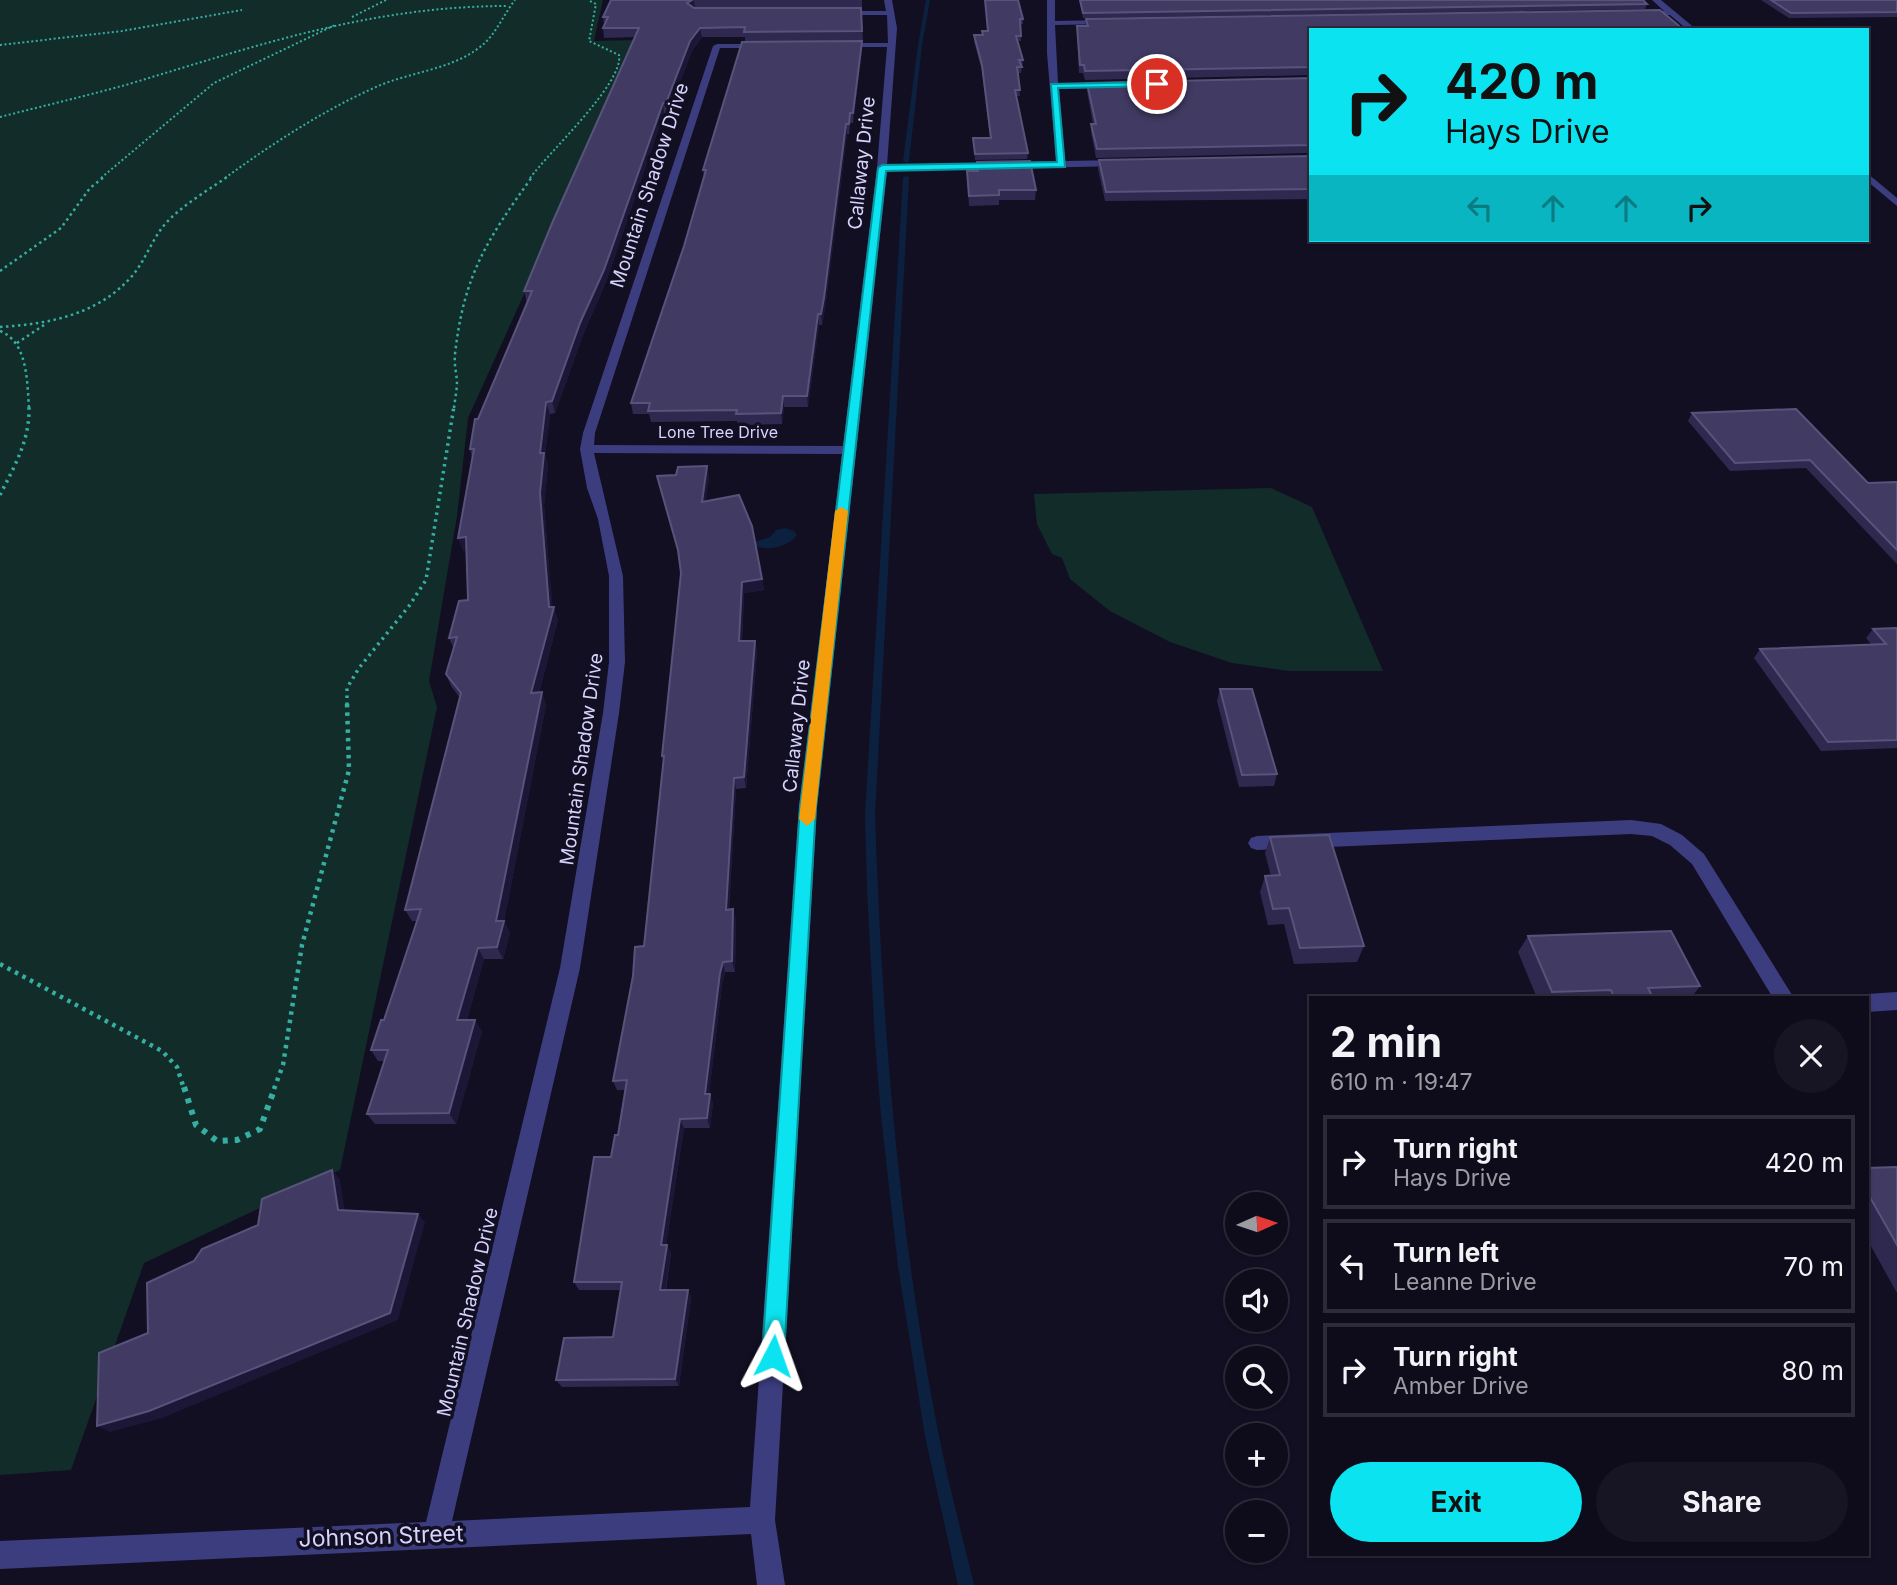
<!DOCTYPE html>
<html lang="en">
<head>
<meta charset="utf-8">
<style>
  :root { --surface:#0e0b1a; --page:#171423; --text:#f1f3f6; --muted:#9b9ba2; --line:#2e2b39; --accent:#0ce3f0 }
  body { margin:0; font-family:Inter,sans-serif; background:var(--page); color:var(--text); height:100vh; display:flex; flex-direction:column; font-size:26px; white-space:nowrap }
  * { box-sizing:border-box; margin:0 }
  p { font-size:23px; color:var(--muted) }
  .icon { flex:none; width:38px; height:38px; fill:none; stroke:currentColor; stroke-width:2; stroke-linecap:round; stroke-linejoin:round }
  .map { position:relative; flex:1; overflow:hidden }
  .details { position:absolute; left:1309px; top:996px; width:560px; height:560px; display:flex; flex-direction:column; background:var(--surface); border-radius:0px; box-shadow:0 2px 5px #0004,0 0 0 2px var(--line) }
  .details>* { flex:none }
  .hud { position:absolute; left:1309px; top:28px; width:560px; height:214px; border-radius:0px; box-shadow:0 2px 5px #0004,0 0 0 2px var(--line); background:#0ce3f0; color:#111; overflow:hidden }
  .needle { width:46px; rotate:87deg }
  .controls { position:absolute; left:1225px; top:1192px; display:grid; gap:14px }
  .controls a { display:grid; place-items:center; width:63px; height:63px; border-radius:50%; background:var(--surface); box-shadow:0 2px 5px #0004,0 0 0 2px var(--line); font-size:35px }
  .pin { position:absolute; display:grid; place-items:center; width:60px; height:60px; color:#fff; margin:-30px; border:4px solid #fff; border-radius:50%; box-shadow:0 2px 7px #0007 }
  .me { position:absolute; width:77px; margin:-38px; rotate:4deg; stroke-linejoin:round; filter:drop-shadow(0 0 5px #0008) }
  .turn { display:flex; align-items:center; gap:24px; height:147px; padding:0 21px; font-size:32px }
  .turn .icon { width:91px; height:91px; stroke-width:2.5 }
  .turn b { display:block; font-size:49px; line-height:60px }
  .lanes { display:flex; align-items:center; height:66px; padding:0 21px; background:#0003; justify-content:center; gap:35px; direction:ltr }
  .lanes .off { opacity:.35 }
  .round { display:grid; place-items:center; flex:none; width:74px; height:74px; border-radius:37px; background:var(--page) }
  .head { display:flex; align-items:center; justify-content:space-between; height:119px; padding:0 21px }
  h1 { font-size:42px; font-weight:700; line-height:52px }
  .action { display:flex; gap:14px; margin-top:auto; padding:14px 21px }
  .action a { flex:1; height:80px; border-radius:42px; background:var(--accent); color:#111; font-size:28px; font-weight:700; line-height:80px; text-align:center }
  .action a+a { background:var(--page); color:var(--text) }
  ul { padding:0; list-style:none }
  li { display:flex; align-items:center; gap:21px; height:94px; margin:0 14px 10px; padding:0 7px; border:4px solid var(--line); border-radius:0px }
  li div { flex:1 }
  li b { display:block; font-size:26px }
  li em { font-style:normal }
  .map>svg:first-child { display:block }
  .green { fill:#122c2a }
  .water { fill:#0c213f }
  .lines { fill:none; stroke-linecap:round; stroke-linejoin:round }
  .stream { fill:#0c213f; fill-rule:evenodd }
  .path-far4 { stroke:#35afa2; stroke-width:2; stroke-dasharray:2 2.5; stroke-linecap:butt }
  .path-far3 { stroke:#35afa2; stroke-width:2.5; stroke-dasharray:2.5 3.5; stroke-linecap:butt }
  .path-far2 { stroke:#35afa2; stroke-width:3.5; stroke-dasharray:2.5 4.5; stroke-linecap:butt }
  .path-far1 { stroke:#35afa2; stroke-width:4.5; stroke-dasharray:3.5 5; stroke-linecap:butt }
  .path { stroke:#35afa2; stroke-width:6; stroke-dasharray:5 7; stroke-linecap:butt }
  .minor { fill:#3c3d7f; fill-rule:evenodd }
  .wall { fill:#2f2950 }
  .shaded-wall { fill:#1c1736 }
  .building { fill:#413b63; stroke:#58537b; stroke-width:2 }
  .route { fill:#0ce3f0; stroke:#08949c; stroke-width:2 }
  .slow { fill:#f59e0b }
  .labels { text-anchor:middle; stroke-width:7; stroke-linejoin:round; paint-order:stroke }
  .far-street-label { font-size:16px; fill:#d6d3fd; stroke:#120f23 }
  .street-label { font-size:19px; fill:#d6d3fd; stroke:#120f23 }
  .near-street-label { font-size:23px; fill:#d6d3fd; stroke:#120f23 }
</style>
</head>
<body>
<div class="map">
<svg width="1897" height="1585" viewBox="0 0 1897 1585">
  <rect width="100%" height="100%" fill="#120f23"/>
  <path class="green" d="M0 0H603L594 41 639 40 468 418 457 516 429 681 437 707 340 1170 144 1263 71 1470 0 1475Z
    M1271 488 1312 507 1383 671H1289L1232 663 1170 642 1110 611 1070 579 1062 558 1052 554 1037 524 1034 494Z"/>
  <path class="water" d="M785 528 794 531 797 535C788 547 768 551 755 546L754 542 770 537 776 530Z"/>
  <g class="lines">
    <path class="stream" d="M926 0H930L922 45 909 161 906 163 903 161 918 45Z
      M906 176 909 178 875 815C882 1023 898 1231 939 1436 949 1486 962 1535 974 1585H958L925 1436 898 1266 881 1116 875 1041 867 890 865 815 903 178Z"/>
    <path class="path-far4" d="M352 17 386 0
      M0 45 122 31 242 10
      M0 117C43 106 86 96 129 84 259 45 371 6 508 6
      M101 178 214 83 335 25
      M225 178C272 144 322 111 376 87 409 72 451 70 480 47 496 35 503 15 515 0
      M530 178C548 153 624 83 619 55L589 41 596 4 588 0"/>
    <path class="path-far3" d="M0 271 61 228 90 188 104 177
      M0 327C48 324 98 315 132 276 146 260 152 238 167 222 184 204 207 191 227 177
      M0 331C28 342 27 382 29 408
      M17 343 44 325
      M454 408C455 399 457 390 457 381 456 372 454 363 455 354 464 274 487 240 532 177"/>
    <path class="path-far2" d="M0 495C15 465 30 440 29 406
      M347 705V688L359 668 409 606 426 580 454 406"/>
    <path class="path-far1" d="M0 964 162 1051 177 1067 184 1089
      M274 1089 283 1065 302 945 349 770 347 703"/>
    <path class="path" d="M184 1087 196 1125 217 1141 237 1140 260 1129 275 1087"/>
    <path class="minor" d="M884 0H892L897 28 887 165 1056 161 1047 53V0H1055V21L1109 20 1113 22 1109 24 1055 25 1058 83 1111 82 1115 85 1111 88 1059 89 1065 161 1122 160 1127 163 1122 166 887 171 817 807 775 1520 785 1585H757L751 1534 0 1569V1541L426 1522 560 968 603 713 609 662V576L598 519 587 488 580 449 583 433 713 46 717 44H762L765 48H720L595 433 594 445 843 446 877 168 887 47H839L835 45 839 43H888L887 15H838L834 13 838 11H886ZM594 453 842 454 799 807 750 1507 452 1521 580 968 619 713 625 662 623 576Z
      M1652 0H1661L1697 30H1688L1670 15H1638L1641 11H1664Z
      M1867 173 1897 198V206L1867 181Z
      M1631 820 1661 824 1682 835 1704 854 1794 998H1773L1692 864 1670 845 1652 836 1631 834 1257 850 1251 848 1248 843 1251 838 1257 836Z
      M1897 992V1010L1867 1012V998H1860L1867 994Z"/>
  </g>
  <path class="wall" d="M611 0H862V8H861L863 41H745V37H702L692 51 668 113H664L606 282 583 335 555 413 550 414 545 454 548 465 544 505 552 607 558 620 539 693 542 692 546 705 504 921 510 933 503 959H484L467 1020 482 1031 456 1124H375L367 1114 384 1061H378L371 1050 384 1020 417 921H412L405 910 460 698 451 686 446 674 454 649 449 638 468 600 466 550 463 551 472 458 470 449 478 419 527 303 524 291 635 37 604 38 603 28 604 25 603 17Z
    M985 0H1018L1023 19V24H1021V41H1018L1023 60 1021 73H1018L1020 96H1016L1028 153 1027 159 975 160 973 138H990L982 71 974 41V35H983L987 31Z
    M1079 0H1643L1647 4 1645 9 1083 18Z
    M1761 0H1897V17L1789 18Z
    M1086 19 1311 30V75L1085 80 1083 73H1079L1077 34V26H1085Z
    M862 41V50L853 123H850L849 134H847L825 309 822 325H819L808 407H784L782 424 738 425 737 421 651 422 649 414H633L631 403 684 246 704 177 703 170Z
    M1311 78V153L1096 158 1091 132V124H1093L1087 91V83Z
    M1311 156V199L1105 201 1098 169 1099 160Z
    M977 162 1036 190 1035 200H999V205L969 206 967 171H976Z
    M1692 413 1868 483 1897 482V564L1806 468 1730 471 1688 421Z
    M707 466 709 478 705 501 762 579 764 590 744 593 742 641H755L757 652 746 788 736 789 729 909 736 920 735 972H725L722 984 709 1094 713 1103 710 1128H684L666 1245 671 1253 666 1290H688L691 1298 679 1386 562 1387 556 1380 613 1337 621 1290H579L574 1282 618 1135 625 1090H617L613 1081 644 946 664 763 662 756 681 573 679 555 657 476 676 475Z
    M1897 628V748L1821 751 1754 658 1760 649 1872 645 1866 638 1873 629Z
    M1220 689 1277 774 1274 786 1239 787 1217 701Z
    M1270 837 1364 946 1357 962 1294 964 1284 924 1268 925 1260 892 1265 876H1271L1265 853Z
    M1528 936 1700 986 1691 998H1537L1518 952Z
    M1897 1167V1293L1867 1239V1168Z"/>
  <path class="shaded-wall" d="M692 0H694L695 8 689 12 687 3Z
    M700 28 702 37 692 51 668 113 666 103 690 41Z
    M862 41V50L853 123V113Z
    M663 103 664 113 606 282 583 335 555 413 552 401Z
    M846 124 847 134 825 309 822 325 821 314Z
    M818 314 819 325 808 407 807 396Z
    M783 396 784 407 782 424 781 413Z
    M546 402 550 414 545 454 548 465 544 505 553 612 554 607 558 620 536 705 531 693 549 607 540 493V453Z
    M707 466 709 478 704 513 702 502Z
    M466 537 470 550 463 551 458 538Z
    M762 579 764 590 744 593 741 653 739 641 742 582Z
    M755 641 757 652 746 788 744 777Z
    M542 692 546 705 504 921 510 933 503 959 497 947 496 921Z
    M734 778 736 789 728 920 726 910Z
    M733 909 736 920 735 972 732 961Z
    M478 948 484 959 464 1031 457 1020Z
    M723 962 725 972 722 984 708 1103 705 1094 720 973Z
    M475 1020 482 1031 456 1124 449 1113Z
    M710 1094 713 1103 710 1128 707 1118Z
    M680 1119 684 1128 665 1253 661 1245Z
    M332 1170 340 1179 346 1219 338 1210Z
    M418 1214 425 1222 398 1320 162 1418 110 1432 97 1426Z
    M667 1245 671 1253 664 1298 660 1290Z
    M688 1290 691 1298 679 1386 675 1379Z"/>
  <path class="building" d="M611 0H692L687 3 694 8H861L862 31 744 32 745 27 700 28 690 41 666 103H663L604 270 580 323 552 401 546 402 540 453H544L540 493 549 607H554L531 693 542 692 496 921H504L497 947 478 948 457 1020H475L449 1113 367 1114 388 1050H371L381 1020H384L421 909 405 910 461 693 446 674 457 637 449 638 459 601 468 600 466 537 458 538 474 449H470L475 419H478L530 296 532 291H524L553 221 639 28H603L608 17H603Z
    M985 0H1018L1023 19H1020L1021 36H1016L1023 60H1019L1022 67H1017L1020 90H1015L1028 153 975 154 973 138H991L982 65 974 35H983L982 31H988Z
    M1080 0H1643L1647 4 1083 13Z
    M1771 0H1897V12L1791 13Z
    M1660 10 1684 30H1311V67L1085 71 1084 65H1080L1077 26H1088L1086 19Z
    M862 41 853 113H850L849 124H846L824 298 821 314H818L807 396H783L781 413 736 414 737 410 648 411 650 403H631L684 246 706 170H703L742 42Z
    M1311 78V145L1097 149 1091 124H1096L1087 83Z
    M1311 156V189L1106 192 1099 160Z
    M1030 161 1036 190H999V195L969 196 967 171H978L977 162Z
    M1796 409 1868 483 1897 482V550L1810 460 1735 463 1692 413Z
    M707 466 702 502 739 495 752 526 762 579 742 582 739 641H755L744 777 734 778 726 910 733 909 732 961 723 962 720 973 705 1094H710L707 1118 680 1119 661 1245H667L660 1290H688L675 1379 556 1380 564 1338 613 1337 622 1282H574L594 1157H611L615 1135H618L627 1080 613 1081 633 976 635 947 644 946 664 756H662L681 573 678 550 657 476 676 475 678 467Z
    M1897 628V740L1828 742 1760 649 1886 644 1873 629Z
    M1220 689H1252L1277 774 1242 775Z
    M1329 835 1364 946 1300 948 1289 908 1273 909 1265 876 1280 875 1270 837Z
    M1671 931 1700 986 1648 988 1653 998H1614L1611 990 1552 992 1528 936Z
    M1897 1167V1245L1867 1192V1168Z
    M332 1170 338 1210 418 1214 390 1313 149 1411 97 1426 99 1353 148 1333 147 1283 194 1261 202 1249 258 1225 262 1199Z"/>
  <path class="route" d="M1157 82 1160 86 1058 88 1065 167 886 171 816 807 784 1356 781 1363 773 1367 765 1363 762 1356 800 807 878 168 882 165 1057 162 1051 84Z"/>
  <path class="slow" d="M841 507 848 511 815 819 807 826 799 819 835 511Z"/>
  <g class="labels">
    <g class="far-street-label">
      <text x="718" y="438">Lone Tree Drive</text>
    </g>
    <g class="street-label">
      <text transform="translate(861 163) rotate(-84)" y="7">Callaway Drive</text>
      <text transform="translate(649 185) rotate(-72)" y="7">Mountain Shadow Drive</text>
      <text transform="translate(796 726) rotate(-84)" y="7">Callaway Drive</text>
      <text transform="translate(581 759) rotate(-82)" y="7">Mountain Shadow Drive</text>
      <text transform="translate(467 1312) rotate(-77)" y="7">Mountain Shadow Drive</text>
    </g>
    <g class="near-street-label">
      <text transform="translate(381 1536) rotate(-2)" y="8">Johnson Street</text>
    </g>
  </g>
</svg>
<div class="controls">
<a><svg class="needle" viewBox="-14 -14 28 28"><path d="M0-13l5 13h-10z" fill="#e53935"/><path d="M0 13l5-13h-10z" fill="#9b9ba2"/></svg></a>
<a><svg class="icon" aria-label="sound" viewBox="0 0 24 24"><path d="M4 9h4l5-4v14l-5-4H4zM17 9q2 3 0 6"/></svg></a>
<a><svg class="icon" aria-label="search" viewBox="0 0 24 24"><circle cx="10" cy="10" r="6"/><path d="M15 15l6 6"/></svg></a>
<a>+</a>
<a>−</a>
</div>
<div class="pin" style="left:1157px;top:84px;background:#d93025"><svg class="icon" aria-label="arrive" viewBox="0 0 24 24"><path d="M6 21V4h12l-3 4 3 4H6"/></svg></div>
<svg class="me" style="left:773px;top:1356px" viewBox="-20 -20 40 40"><path d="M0-17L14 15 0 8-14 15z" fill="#0ce3f0" stroke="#fff" stroke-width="4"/></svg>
<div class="hud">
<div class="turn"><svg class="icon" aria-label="right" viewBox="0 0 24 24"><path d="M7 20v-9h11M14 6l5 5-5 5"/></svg><div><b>420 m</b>Hays Drive</div></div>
<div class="lanes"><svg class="icon off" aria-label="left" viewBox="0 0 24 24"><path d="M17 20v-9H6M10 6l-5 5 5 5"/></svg><svg class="icon off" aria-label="ahead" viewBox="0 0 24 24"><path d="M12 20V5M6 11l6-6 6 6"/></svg><svg class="icon off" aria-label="ahead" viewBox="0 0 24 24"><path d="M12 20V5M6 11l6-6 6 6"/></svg><svg class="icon" aria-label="right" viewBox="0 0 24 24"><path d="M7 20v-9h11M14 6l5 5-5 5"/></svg></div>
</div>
<section class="details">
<div class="head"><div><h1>2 min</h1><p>610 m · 19:47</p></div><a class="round"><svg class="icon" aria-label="close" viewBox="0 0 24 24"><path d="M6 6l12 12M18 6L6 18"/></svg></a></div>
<ul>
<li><svg class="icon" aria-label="right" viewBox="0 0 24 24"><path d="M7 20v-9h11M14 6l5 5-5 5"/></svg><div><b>Turn right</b><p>Hays Drive</p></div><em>420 m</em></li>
<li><svg class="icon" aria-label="left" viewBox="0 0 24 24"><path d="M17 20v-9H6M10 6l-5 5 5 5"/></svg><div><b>Turn left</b><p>Leanne Drive</p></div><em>70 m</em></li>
<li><svg class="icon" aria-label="right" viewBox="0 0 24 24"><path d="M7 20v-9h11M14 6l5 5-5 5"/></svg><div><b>Turn right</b><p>Amber Drive</p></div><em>80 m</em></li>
</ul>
<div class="action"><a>Exit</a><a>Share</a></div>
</section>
</div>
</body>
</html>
